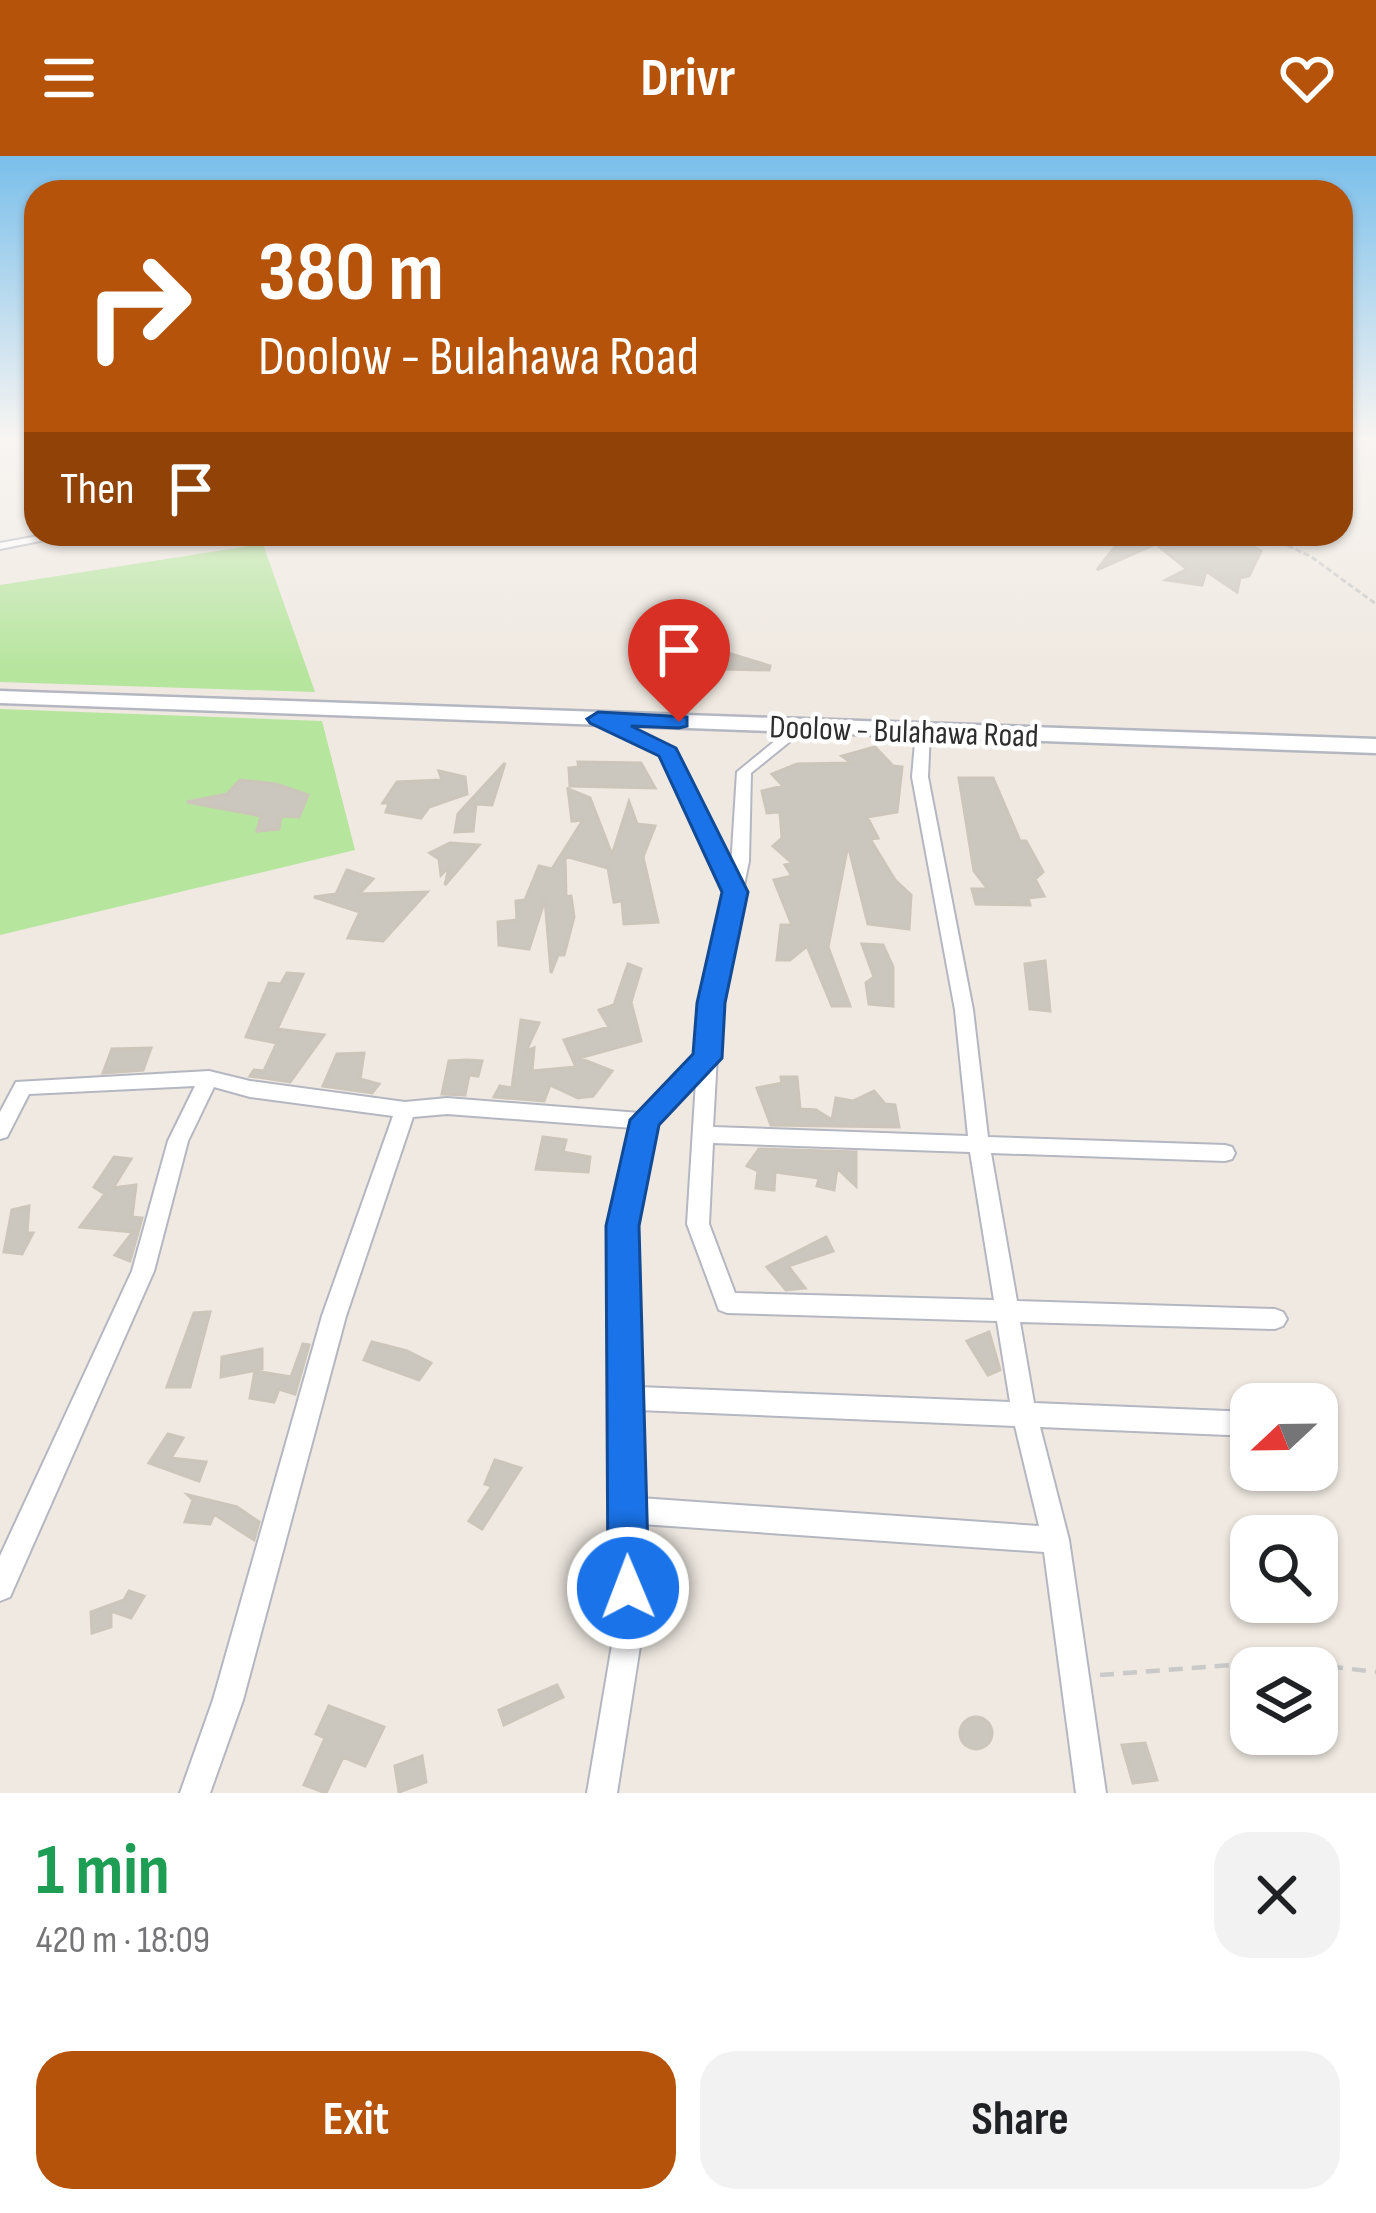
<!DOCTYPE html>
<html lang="en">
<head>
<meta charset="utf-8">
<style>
  :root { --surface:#fff; --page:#f2f2f2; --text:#202124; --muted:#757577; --accent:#b45309 }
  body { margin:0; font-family:"Sofia Sans Condensed",sans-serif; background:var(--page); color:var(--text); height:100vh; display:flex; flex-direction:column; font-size:45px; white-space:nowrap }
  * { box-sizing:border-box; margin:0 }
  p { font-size:39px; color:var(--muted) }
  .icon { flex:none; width:66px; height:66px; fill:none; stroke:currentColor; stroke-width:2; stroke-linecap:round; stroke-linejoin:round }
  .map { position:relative; height:1637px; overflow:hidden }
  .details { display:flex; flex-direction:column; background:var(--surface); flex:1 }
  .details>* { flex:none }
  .guide { position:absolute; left:24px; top:24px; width:1329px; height:366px; border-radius:36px; box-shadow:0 3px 9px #0004; background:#b45309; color:#fff; overflow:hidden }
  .needle { width:78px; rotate:248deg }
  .buttons { position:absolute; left:1230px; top:1227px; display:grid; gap:24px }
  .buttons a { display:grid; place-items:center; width:108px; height:108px; border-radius:24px; background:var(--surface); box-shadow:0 3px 9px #0004; font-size:60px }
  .pin { position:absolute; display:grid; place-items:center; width:102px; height:102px; color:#fff; margin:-123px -51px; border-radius:50% 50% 50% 0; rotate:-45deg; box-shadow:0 0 12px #0007 }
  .pin .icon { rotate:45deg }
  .me { position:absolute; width:132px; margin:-66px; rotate:359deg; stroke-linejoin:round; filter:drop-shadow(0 0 9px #0008) }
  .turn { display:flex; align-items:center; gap:42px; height:252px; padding:0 36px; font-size:54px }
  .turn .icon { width:156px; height:156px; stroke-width:2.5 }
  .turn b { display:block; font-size:84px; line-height:102px }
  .then { display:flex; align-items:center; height:114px; padding:0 36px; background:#0003; gap:24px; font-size:45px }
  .round { display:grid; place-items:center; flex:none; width:126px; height:126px; border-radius:36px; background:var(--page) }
  .headline { display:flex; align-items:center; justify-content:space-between; height:204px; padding:0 36px }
  h1 { font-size:72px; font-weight:700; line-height:90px; color:#1e9e55 }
  .cta { display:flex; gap:24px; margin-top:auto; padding:24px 36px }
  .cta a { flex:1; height:138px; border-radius:36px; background:var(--accent); color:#fff; font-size:48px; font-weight:700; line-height:138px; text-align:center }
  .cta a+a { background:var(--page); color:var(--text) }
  header { display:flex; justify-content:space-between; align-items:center; height:156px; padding:0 36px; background:var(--accent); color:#fff; font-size:54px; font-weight:700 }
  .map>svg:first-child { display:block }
  .green { fill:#b6e59e }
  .building { fill:#cbc7bf; stroke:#cbc5ba; stroke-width:3 }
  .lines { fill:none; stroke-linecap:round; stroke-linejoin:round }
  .street-casing { stroke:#b4b7c1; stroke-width:4 }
  .secondary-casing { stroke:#b4b7c1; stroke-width:5 }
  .path-far1 { stroke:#c9c9c9; stroke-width:3; stroke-dasharray:6 3; stroke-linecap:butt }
  .path { stroke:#c9c9c9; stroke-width:4.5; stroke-dasharray:14 9; stroke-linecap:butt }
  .street { fill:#fff; fill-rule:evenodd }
  .secondary { fill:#fff; fill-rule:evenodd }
  .route { fill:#1a73e8; stroke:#114b97; stroke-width:3 }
  .labels { text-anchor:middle; stroke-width:9; stroke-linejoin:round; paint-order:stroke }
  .far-street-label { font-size:33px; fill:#2e2e2e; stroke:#fff }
</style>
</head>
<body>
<header><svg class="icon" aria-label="menu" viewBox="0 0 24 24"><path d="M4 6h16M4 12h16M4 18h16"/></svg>Drivr<svg class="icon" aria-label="heart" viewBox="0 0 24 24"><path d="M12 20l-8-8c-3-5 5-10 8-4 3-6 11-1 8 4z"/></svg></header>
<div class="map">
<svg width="1376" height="1637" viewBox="0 0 1376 1637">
  <rect width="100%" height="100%" fill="#efe9e1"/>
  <path class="green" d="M263 388 315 536 0 526V429Z
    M0 553 322 565 355 694 0 779Z"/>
  <path class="building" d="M1125 378H1211L1224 390 1242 384 1261 395 1249 420 1240 422 1237 436 1206 415 1202 429 1166 424 1187 413 1156 388 1097 414Z
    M718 494 770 510 769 514 723 513 705 523Z
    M875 591 893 610 902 611 897 656 867 661 878 682 870 683 895 724 911 739 909 773 868 768 848 689 828 791 850 850H832L807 790 790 804H777L781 769H792L774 724 792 720 785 709 792 707 773 690 782 682 780 656 767 657 762 635 783 630 772 618 797 608 852 607 842 600Z
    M578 606 641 607 655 632 570 630 569 612 579 611Z
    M505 607 492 649 476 648 473 675 455 676 458 658Z
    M439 615 465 621 467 638 429 651 421 662 386 656 389 647H383L397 626 442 624Z
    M959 622H993L1020 685H1026L1043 716 1035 723 1044 740 1028 742 1030 749 976 748 972 733H988L974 715Z
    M240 624 276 628 308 639 299 661 281 660 279 673 257 675 261 660 187 646 227 638Z
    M568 633 590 642 612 699 629 646 637 668 655 670 643 701 658 766 624 768 622 745 614 746 608 712 565 700 566 741 571 740 574 761 564 799H558L551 817 545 743 529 793 499 789 498 766 517 764 516 745 525 744 539 710 552 713 583 664 572 665Z
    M450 687 479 689 445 729 449 711 441 719 439 703 430 697Z
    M347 714 373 723 359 738 427 736 383 785 348 782 360 756 314 741 336 738Z
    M862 788 883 789 893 811V850L869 848 866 827 874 821Z
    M1045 805 1050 855 1030 853 1025 808Z
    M628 808 641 813 631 846 641 885 579 902 612 915 593 940 578 942 550 929 544 945 494 941 500 930 512 932 521 864 539 867 526 895 534 892 532 915 576 911 564 884 609 871 599 854 614 849Z
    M287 817 303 818 277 873 324 879 290 926 250 920 254 914 264 915 277 887 246 881 269 827 281 828Z
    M151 892 143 914 103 917 112 893Z
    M364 897 360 923 379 928 372 937 323 930 337 898Z
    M467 904 482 905 478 920 469 919 465 939 442 938 449 905Z
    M781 921H797L800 953 816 954 832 964 836 942 853 945 874 935 885 948 895 949 899 971 771 969 757 932 782 927Z
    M543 981 566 984 563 996 590 1001 588 1016 536 1013Z
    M759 993 856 996V1030L837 1012 834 1034 817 1030 819 1022 775 1016 774 1034 756 1032 758 1015 747 1010Z
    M114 1001 131 1003 113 1032 136 1029 132 1061 142 1062 130 1105 115 1099 133 1076 80 1071 105 1038 94 1031Z
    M29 1050 27 1077H33L22 1098 4 1096 12 1054Z
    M826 1081 833 1095 788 1110 805 1132 786 1134 767 1111Z
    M210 1156 190 1231H167L194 1157Z
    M989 1176 1000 1214 988 1219 967 1185Z
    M372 1186 407 1195 431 1207 419 1224 364 1204Z
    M303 1188 309 1189 295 1238 279 1233 274 1246 250 1242 255 1215 291 1221Z
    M262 1193V1213L221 1221 222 1201Z
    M168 1278 183 1282 171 1302 206 1306 199 1325 149 1307Z
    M495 1304 521 1312 482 1373 469 1365 492 1330 485 1328Z
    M188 1339 237 1351 259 1366 254 1384 214 1358 210 1368 185 1366 193 1344Z
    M129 1435 144 1440 131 1462 111 1455V1471L92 1477 91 1456 124 1444Z
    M557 1529 563 1541 504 1569 499 1554Z
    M329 1550 384 1571 365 1610 343 1601 326 1637 304 1629 325 1582 316 1578Z
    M960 1577a16 16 0 1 1 32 0a16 16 0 1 1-32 0Z
    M1145 1587 1157 1624 1133 1627 1122 1589Z
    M422 1600 426 1626 399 1636 395 1610Z"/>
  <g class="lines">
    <g class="street-casing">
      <path id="street" d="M49 378H75L0 393V387Z
        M598 559 673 593 731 711 737 616 797 567H807L809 570 751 617 749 705 720 847 713 971 968 980 955 854 912 621 916 575 923 571 930 575 928 621 973 854 988 981 1225 989 1232 991 1235 997 1232 1003 1225 1005 991 997 1017 1145 1275 1153 1283 1156 1287 1163 1283 1170 1275 1173 1020 1166 1034 1247 1251 1256V1280L1040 1271 1069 1384 1106 1637H1076L1044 1396 641 1368 643 1471 617 1637H587L615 1471 612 1070 633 972 447 958 413 961 346 1160 243 1544 210 1637H180L213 1544 322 1160 393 960 250 941 214 931 188 985 154 1115 10 1441 0 1445V1400L132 1115 168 985 195 930 29 938 7 981 0 983V956L16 926 209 915 250 925 405 946 447 942 640 957 698 899 702 847 726 735 662 599 593 566V560ZM696 925 687 1068 719 1154 727 1157 997 1165 1010 1246 638 1231 634 1070 654 968ZM713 987 970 996 994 1144 735 1137 709 1068ZM638 1254 1015 1270 1039 1370 640 1342Z"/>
    </g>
    <g class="secondary-casing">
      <path id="secondary" d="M0 535 1376 583V597L0 547Z"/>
    </g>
    <path class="path-far1" d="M1263 378 1310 400 1376 448"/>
    <path class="path" d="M1100 1519 1284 1505 1376 1516"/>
    <use href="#street" class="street"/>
    <use href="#secondary" class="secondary"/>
  </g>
  <linearGradient id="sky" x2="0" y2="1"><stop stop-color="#7abfeb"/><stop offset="0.55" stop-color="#f8f5f2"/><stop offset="1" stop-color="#f8f5f2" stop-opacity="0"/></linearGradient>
  <rect width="1376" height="512" fill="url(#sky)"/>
  <path class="route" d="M598 556 687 561V570L679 572 631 570 676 592 748 736 725 847 722 902 659 969 639 1070 649 1432 643 1447 628 1453 614 1447 608 1432 606 1070 630 964 693 898 697 847 722 736 659 600 590 567 587 563Z"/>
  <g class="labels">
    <g class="far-street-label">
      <text transform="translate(904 574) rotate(2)" y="12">Doolow - Bulahawa Road</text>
    </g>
  </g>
</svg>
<div class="buttons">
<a><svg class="needle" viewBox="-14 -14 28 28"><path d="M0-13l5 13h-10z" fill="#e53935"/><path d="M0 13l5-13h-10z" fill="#757577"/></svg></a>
<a><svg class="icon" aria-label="search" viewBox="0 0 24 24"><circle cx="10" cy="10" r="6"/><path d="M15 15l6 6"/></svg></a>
<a><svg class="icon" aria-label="layers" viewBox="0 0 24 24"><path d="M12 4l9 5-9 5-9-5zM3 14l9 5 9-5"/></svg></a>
</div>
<div class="pin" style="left:679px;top:566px;background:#d93025"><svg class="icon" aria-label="arrive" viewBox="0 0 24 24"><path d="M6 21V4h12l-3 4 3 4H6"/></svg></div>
<svg class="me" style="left:628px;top:1432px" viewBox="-20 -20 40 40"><circle r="17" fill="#1a73e8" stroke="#fff" stroke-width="3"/><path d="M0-11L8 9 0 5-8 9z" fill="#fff"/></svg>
<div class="guide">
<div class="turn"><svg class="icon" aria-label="right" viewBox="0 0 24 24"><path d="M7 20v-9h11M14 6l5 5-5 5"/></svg><div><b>380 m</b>Doolow - Bulahawa Road</div></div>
<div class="then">Then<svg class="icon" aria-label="arrive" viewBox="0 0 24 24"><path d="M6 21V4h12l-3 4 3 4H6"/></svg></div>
</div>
</div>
<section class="details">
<div class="headline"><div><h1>1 min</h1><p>420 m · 18:09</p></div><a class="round"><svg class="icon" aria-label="close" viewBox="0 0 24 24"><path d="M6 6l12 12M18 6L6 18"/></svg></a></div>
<div class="cta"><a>Exit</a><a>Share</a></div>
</section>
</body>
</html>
